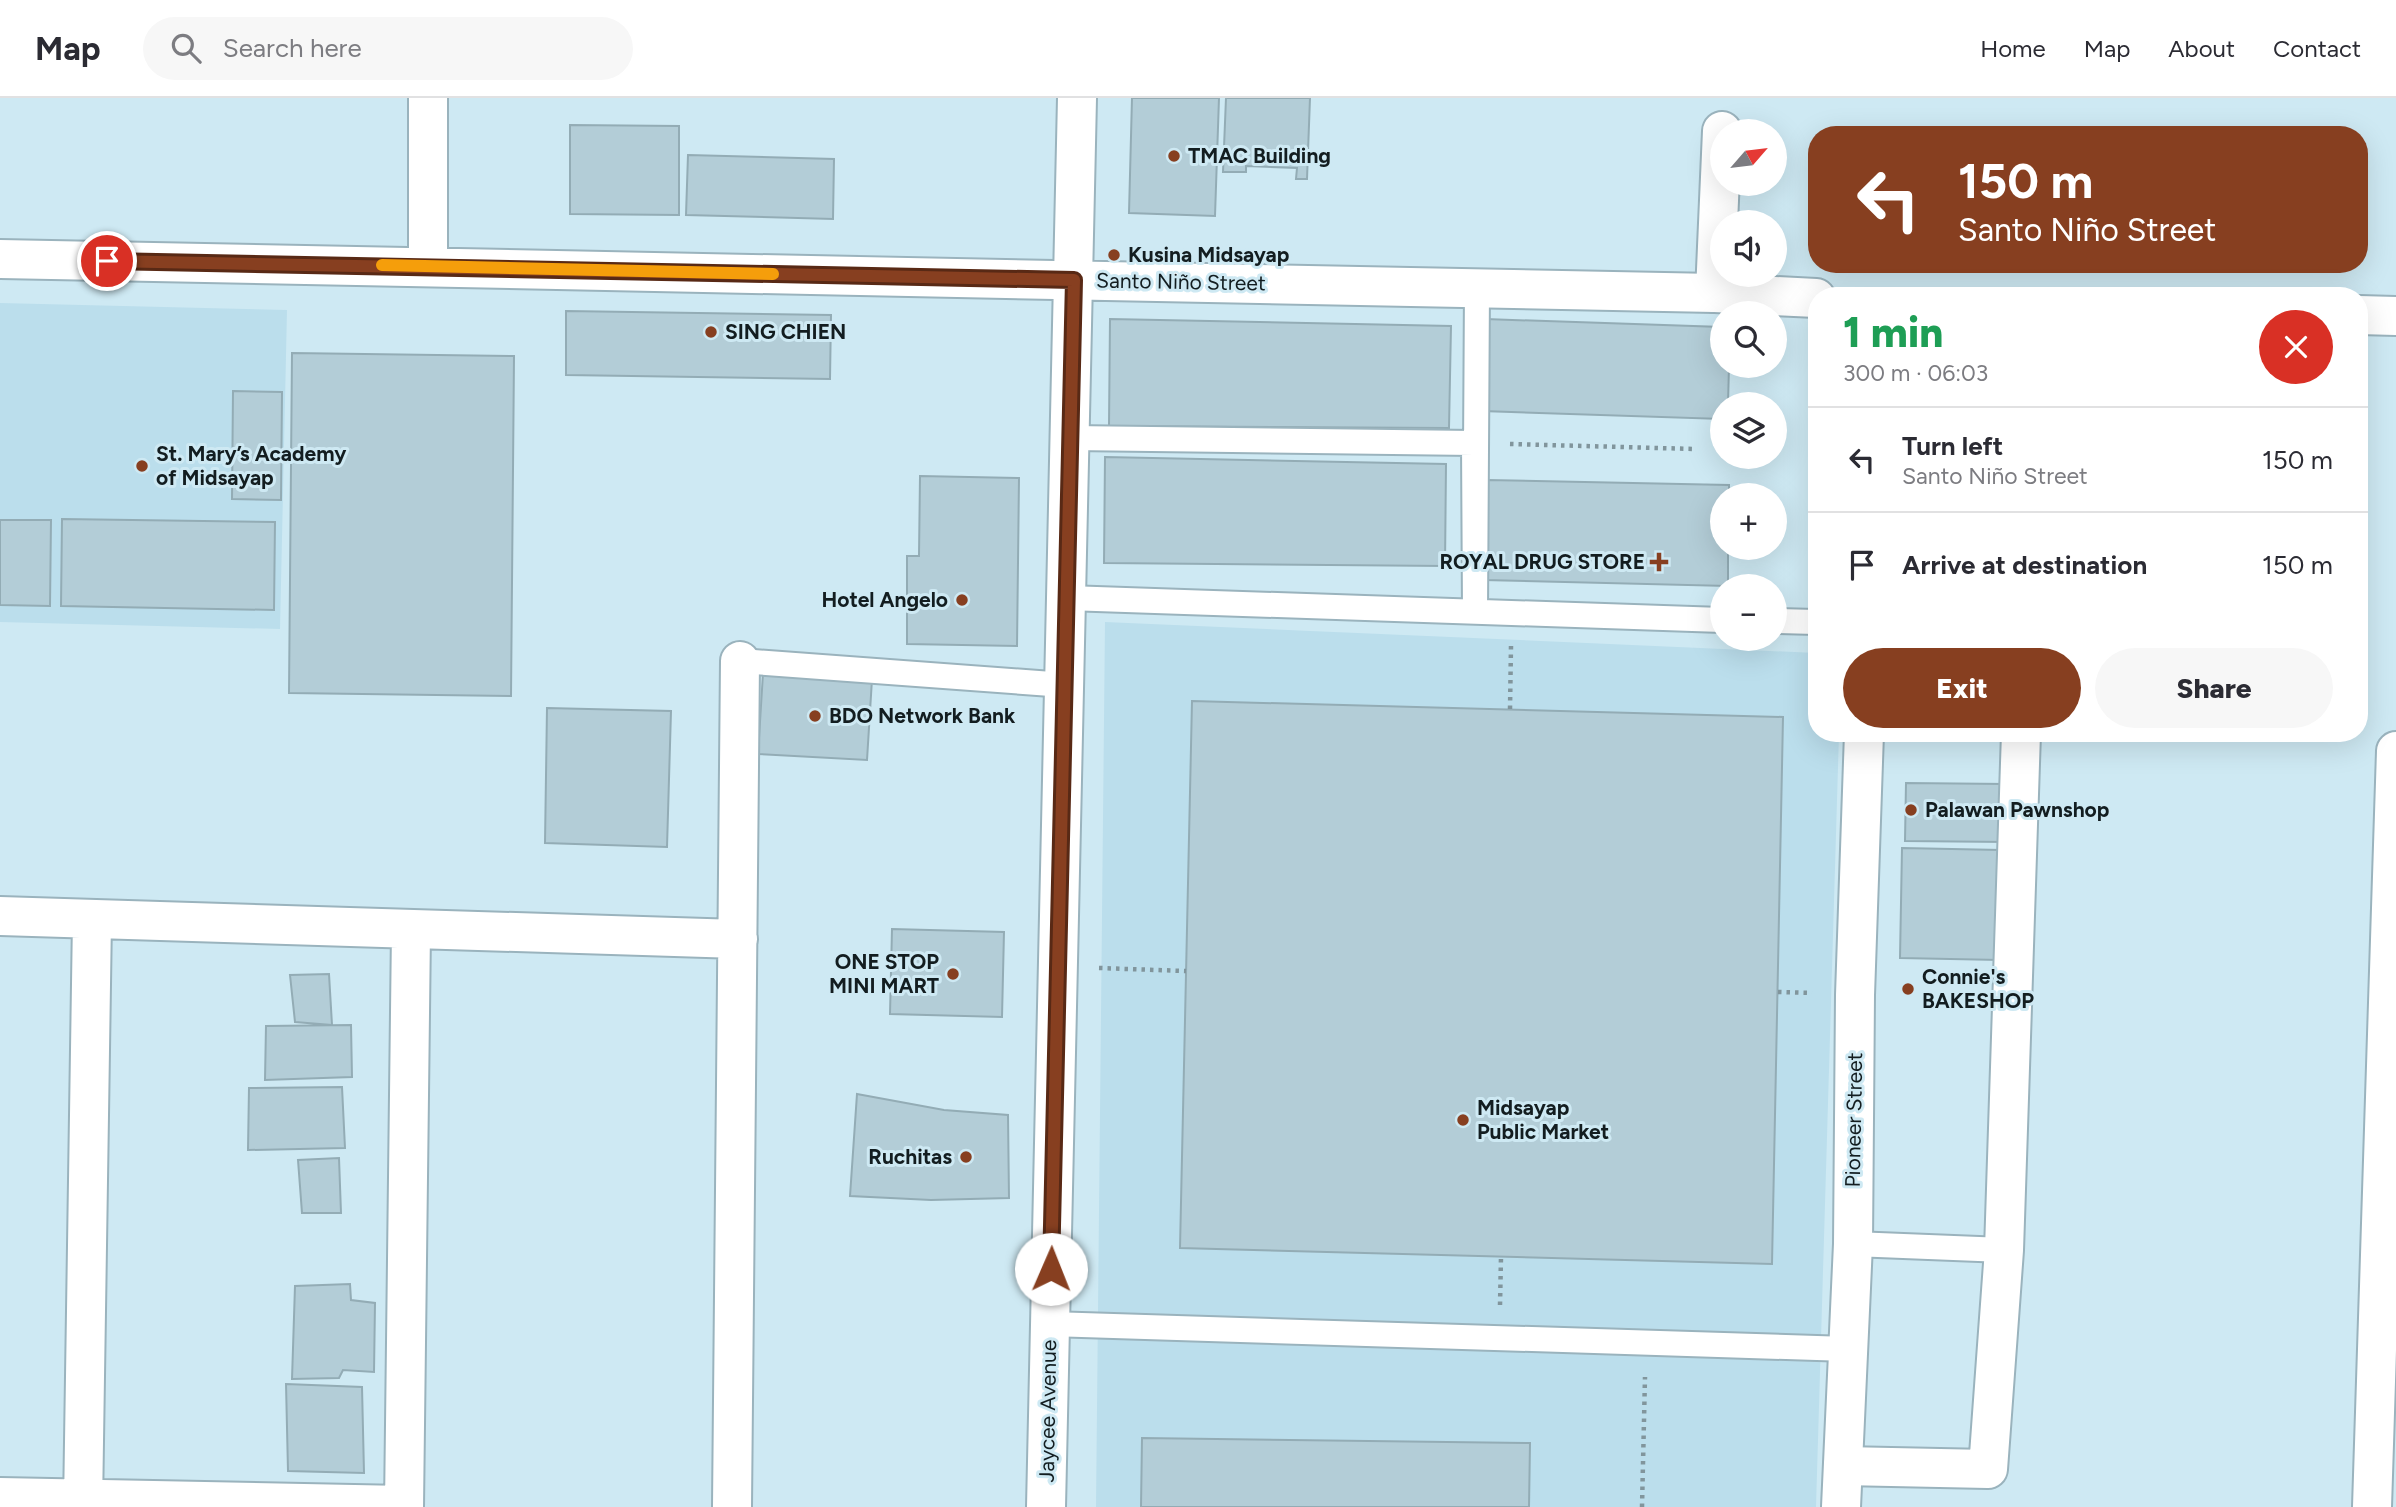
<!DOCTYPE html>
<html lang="en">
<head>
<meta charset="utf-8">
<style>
  :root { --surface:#fff; --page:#f7f7f7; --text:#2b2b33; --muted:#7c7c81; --line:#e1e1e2; --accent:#873f20 }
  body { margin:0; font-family:Figtree,sans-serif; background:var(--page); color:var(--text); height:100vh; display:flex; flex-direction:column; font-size:26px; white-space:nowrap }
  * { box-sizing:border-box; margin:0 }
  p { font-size:23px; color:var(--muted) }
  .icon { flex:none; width:38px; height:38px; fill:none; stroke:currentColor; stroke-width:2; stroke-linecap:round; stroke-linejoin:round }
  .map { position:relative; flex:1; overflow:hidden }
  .panel { position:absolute; left:1808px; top:189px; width:560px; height:455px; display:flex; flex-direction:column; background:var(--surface); border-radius:28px; box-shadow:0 7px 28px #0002 }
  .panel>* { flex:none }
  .guide { position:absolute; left:1808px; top:28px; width:560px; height:147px; border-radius:28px; box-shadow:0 7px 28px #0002; background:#873f20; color:#fff; overflow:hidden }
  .needle { width:46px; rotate:62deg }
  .buttons { position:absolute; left:1710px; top:21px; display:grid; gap:14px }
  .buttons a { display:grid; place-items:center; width:77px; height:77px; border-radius:50%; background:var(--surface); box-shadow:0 7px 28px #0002; font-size:35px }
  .pin { position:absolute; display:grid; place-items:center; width:60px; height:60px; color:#fff; margin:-30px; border:4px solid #fff; border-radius:50%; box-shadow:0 2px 7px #0007 }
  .me { position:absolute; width:77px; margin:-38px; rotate:1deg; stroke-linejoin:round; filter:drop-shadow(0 0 5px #0008) }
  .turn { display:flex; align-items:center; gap:24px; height:147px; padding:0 35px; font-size:32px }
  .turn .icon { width:91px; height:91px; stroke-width:2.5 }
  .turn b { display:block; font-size:49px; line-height:60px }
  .round { display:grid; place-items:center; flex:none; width:74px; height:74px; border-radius:37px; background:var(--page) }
  .overview { display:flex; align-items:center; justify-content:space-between; height:119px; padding:0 35px }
  h1 { font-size:42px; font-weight:800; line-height:52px; color:#1e9e55 }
  .primary-button { display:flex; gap:14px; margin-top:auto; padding:14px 35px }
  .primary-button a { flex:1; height:80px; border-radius:42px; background:var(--accent); color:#fff; font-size:28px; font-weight:800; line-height:80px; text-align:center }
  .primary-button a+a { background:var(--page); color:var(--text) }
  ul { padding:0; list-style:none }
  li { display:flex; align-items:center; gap:21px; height:105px; padding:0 35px; border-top:2px solid var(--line) }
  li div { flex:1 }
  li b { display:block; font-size:26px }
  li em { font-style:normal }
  header { display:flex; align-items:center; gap:42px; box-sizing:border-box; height:98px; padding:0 35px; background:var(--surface); border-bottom:2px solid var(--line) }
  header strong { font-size:33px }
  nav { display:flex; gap:38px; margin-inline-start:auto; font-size:24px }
  .search { width:490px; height:63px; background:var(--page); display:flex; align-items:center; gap:18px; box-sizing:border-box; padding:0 24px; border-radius:38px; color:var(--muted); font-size:26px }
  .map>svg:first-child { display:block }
  .built { fill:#bbdeec }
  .building { fill:#b3cdd7; stroke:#93acb5; stroke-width:2 }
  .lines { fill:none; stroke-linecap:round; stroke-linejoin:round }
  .service-casing { stroke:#9ab3bd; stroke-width:28 }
  .minor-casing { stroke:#9ab3bd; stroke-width:42 }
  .secondary-casing { stroke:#9ab3bd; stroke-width:42 }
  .path { stroke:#81959c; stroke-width:4.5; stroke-dasharray:3.5 5; stroke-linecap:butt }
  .service { stroke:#fff; stroke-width:24 }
  .minor { stroke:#fff; stroke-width:38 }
  .secondary { stroke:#fff; stroke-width:38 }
  .route-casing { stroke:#582915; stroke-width:18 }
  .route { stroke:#873f20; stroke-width:12 }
  .slow { stroke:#f59e0b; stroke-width:12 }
  .poi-dot { fill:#873f20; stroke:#cee9f3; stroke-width:2.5 }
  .labels { text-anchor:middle; stroke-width:6; stroke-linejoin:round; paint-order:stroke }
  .poi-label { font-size:21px; font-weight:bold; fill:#131d20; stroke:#cee9f3; text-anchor:start }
  .street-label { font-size:21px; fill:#131d20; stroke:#cee9f3 }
</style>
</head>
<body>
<header>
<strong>Map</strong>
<div class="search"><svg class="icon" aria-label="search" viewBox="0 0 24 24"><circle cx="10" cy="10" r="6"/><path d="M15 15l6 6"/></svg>Search here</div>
<nav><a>Home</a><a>Map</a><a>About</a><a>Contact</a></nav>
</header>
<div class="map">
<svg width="2396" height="1409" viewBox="0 0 2396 1409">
  <rect width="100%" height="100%" fill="#cee9f3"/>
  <path class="built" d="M0 205 287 212 280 531 0 524Z
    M1105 524 1816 555V635H1839L1816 1409H1096Z"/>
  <path class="building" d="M1132 0H1219L1215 118 1129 115Z
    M1226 0H1310L1307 81H1296L1297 70 1246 68V74H1223Z
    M570 27 679 28V117L570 116Z
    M688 57 834 61 833 121 686 117Z
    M566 213 831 217 830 281 566 277Z
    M1110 221 1451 228 1449 330 1109 328Z
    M1485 221 1722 229V268H1729L1728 306H1722V321L1482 313Z
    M292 255 514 258 511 598 289 595Z
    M233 293 282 294 281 402 232 401Z
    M1105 359 1446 366 1445 468 1104 465Z
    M920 378 1019 380 1017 548 907 546V458H919Z
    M1487 382 1729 387V397H1722V450H1728V488L1484 482Z
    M62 421 275 424 274 512 61 508Z
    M0 422H51L50 508 0 507Z
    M763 575 872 581 867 662 758 656Z
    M1192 603 1783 619 1772 1166 1180 1150Z
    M547 610 671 613 667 749 545 745Z
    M1906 685 2006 686V744L1905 743Z
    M1902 750 2001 752 2000 862 1900 860Z
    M892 831 1004 834 1002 919 890 916Z
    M329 876 332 927 295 924 290 877Z
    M351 927 352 979 265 982 266 928Z
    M342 989 345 1050 248 1052 249 990Z
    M857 996 944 1012 1008 1017 1009 1100 931 1102 850 1098Z
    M339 1060 341 1115H302L298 1062Z
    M350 1186 351 1202 375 1205 374 1274 343 1272 339 1280 292 1281 295 1188Z
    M286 1286 362 1289 364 1375 288 1373Z
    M1142 1340 1530 1345 1529 1409H1141Z"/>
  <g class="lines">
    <g class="service-casing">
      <path id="service" d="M1071 340 1474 345 1475 513 1477 190
        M1067 500 1722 522
        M1774 523 1816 524
        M740 563 1065 587
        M1853 1146 2004 1152
        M1050 1226 1848 1251"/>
    </g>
    <g class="minor-casing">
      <path id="minor" d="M0 161 1715 195
        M428 168V0
        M2359 217 2396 218
        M0 818 738 841
        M1843 1368 1988 1371 2004 1152 2021 635
        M0 1399 404 1407
        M83 1409 92 821
        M404 1409 411 832
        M732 1409 740 563
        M1046 1409 1077 0
        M2372 1409 2396 653"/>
    </g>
    <g class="secondary-casing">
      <path id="secondary" d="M1722 33 1715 195 1816 200
        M1841 1409 1853 1146 1855 897 1864 635"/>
    </g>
    <path class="path" d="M1510 346 1695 351
      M1510 611 1511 548
      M1099 870 1186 873
      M1778 894 1812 895
      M1500 1207 1501 1159
      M1642 1409 1645 1279"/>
    <use href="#service" class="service"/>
    <use href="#minor" class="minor"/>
    <use href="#secondary" class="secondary"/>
  </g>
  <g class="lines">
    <g class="route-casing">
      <path id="route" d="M107 163 1074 182 1051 1171"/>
    </g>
    <use href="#route" class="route"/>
    <path class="slow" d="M382 167 773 176"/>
  </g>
  <g class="poi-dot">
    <circle cx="1174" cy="58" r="7"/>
    <circle cx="1114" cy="157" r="7"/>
    <circle cx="711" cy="234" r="7"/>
    <circle cx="142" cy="368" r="7"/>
    <path d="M1655.5 453.5h7v7h7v7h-7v7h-7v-7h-7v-7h7z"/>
    <circle cx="962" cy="502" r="7"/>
    <circle cx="815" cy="618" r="7"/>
    <circle cx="1911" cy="712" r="7"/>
    <circle cx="953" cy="876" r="7"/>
    <circle cx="1908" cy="891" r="7"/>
    <circle cx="1463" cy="1022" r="7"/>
    <circle cx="966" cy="1059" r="7"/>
  </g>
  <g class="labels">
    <g class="poi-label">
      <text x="1188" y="65">TMAC Building</text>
      <text x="1128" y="164">Kusina Midsayap</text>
      <text x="725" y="241">SING CHIEN</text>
      <text x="156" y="363">St. Mary’s Academy<tspan x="156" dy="24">of Midsayap</tspan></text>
      <text x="1645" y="471" text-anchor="end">ROYAL DRUG STORE</text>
      <text x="948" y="509" text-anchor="end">Hotel Angelo</text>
      <text x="829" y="625">BDO Network Bank</text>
      <text x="1925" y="719">Palawan Pawnshop</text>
      <text x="939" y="871" text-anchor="end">ONE STOP<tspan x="939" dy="24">MINI MART</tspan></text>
      <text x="1922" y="886">Connie's<tspan x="1922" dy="24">BAKESHOP</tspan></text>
      <text x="1477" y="1017">Midsayap<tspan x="1477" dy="24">Public Market</tspan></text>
      <text x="952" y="1066" text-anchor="end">Ruchitas</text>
    </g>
    <g class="street-label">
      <text transform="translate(1181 184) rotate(1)" y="7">Santo Niño Street</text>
      <text transform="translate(1854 1022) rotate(-89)" y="7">Pioneer Street</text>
      <text transform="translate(1048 1313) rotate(-89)" y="7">Jaycee Avenue</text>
    </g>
  </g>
</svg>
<div class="buttons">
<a><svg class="needle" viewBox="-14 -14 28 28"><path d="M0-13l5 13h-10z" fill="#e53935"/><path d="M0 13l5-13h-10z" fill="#7c7c81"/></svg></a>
<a><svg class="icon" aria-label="sound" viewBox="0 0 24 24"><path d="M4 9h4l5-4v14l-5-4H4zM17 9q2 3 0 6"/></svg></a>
<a><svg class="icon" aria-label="search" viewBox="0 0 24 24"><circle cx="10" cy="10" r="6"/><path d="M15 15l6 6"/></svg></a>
<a><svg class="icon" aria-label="layers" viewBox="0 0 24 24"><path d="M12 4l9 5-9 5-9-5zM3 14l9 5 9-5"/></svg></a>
<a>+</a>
<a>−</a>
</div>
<div class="pin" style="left:107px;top:163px;background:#d93025"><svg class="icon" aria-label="arrive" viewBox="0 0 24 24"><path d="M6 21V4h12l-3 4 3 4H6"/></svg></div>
<svg class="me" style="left:1051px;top:1171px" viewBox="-20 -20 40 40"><circle r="19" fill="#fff"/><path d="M0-13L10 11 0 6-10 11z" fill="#873f20"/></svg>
<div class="guide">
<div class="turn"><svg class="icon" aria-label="left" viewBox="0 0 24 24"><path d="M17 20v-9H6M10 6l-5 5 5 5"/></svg><div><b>150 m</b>Santo Niño Street</div></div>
</div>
<section class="panel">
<div class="overview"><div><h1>1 min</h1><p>300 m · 06:03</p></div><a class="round" style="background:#d93025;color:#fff"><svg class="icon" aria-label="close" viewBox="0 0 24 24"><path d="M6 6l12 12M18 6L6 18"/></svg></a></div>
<ul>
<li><svg class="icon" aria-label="left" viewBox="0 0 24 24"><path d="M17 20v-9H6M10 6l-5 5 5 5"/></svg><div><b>Turn left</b><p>Santo Niño Street</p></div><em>150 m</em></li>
<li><svg class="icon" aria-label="arrive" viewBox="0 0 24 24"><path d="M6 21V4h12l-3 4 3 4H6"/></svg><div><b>Arrive at destination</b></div><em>150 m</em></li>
</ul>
<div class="primary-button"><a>Exit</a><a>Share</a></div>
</section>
</div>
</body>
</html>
